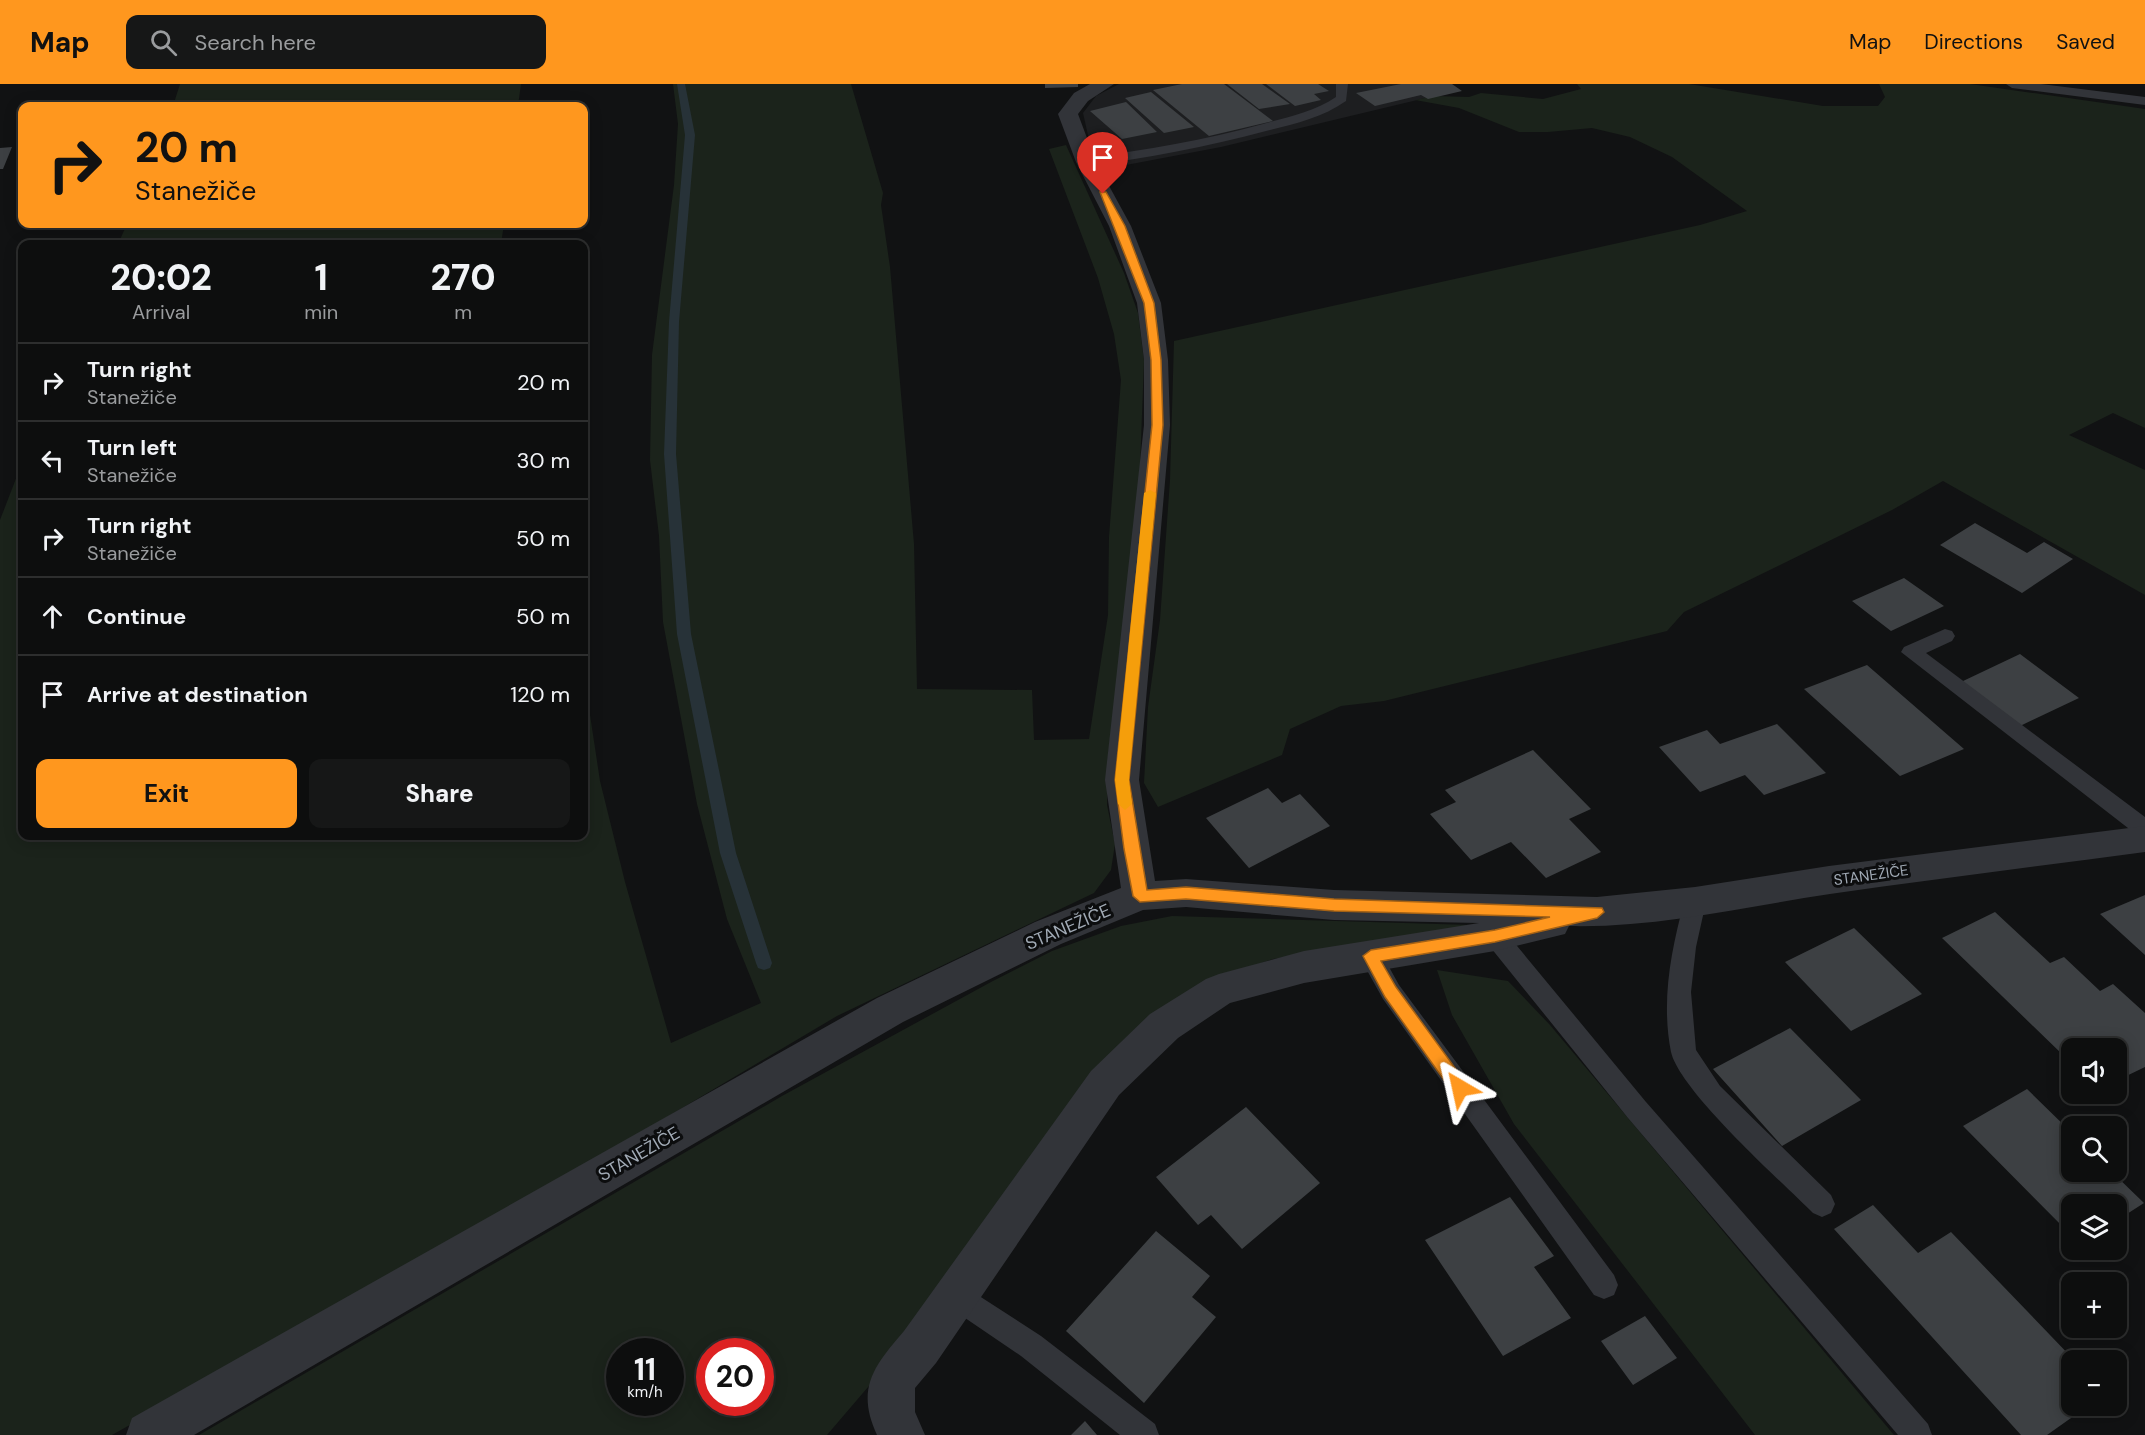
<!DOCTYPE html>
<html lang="en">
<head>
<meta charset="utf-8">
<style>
  :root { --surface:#0d0e0e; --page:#161717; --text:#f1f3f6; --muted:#9a9c9e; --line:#2d2e2e; --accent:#ff971e }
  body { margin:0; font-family:"DM Sans",sans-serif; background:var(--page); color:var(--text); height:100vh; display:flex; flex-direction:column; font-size:22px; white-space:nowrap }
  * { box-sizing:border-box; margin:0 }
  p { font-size:20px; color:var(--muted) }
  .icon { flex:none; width:33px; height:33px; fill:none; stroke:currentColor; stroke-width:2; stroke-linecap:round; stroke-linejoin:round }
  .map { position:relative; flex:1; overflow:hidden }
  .side { position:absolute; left:18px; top:156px; width:570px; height:600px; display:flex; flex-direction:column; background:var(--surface); border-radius:12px; box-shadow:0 3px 15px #0003,0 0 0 2px var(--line) }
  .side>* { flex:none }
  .banner { position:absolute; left:18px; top:18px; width:570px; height:126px; border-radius:12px; box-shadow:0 3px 15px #0003,0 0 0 2px var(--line); background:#ff971e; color:#111; overflow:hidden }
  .buttons { position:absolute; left:2061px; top:954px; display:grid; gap:12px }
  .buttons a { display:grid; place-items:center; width:66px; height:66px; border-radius:12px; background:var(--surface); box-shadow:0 3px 15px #0003,0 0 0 2px var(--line); font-size:30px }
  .speed { position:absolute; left:606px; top:1254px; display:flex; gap:12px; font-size:30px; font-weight:700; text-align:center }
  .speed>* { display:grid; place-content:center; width:78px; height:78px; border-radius:50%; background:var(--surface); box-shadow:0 3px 15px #0003,0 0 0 2px var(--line); line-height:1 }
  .speed small { font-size:15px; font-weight:400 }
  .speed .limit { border:9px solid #d22; background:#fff; color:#111 }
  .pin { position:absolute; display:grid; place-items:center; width:51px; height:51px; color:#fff; margin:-62px -26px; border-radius:50% 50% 50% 0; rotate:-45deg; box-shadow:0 0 6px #0007 }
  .pin .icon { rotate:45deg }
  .me { position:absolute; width:66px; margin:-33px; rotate:324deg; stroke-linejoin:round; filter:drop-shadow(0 0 4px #0008) }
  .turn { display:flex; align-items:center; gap:21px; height:126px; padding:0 18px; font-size:27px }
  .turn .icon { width:78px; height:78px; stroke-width:2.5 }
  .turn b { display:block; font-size:42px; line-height:51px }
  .eta { display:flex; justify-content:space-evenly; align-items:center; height:102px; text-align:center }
  .eta b { font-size:36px; font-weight:800; line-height:42px }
  .cta { display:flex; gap:12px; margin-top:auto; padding:12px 18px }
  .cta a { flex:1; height:69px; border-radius:12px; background:var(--accent); color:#111; font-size:24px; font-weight:800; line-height:69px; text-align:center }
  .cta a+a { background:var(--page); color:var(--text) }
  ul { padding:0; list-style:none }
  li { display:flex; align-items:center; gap:18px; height:78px; padding:0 18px; border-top:2px solid var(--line) }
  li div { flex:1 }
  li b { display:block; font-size:22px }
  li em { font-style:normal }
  header { display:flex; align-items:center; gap:36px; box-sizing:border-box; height:84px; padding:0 30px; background:var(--accent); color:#111 }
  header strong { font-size:28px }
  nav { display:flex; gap:33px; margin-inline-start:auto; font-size:21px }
  .search { width:420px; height:54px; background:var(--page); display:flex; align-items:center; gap:15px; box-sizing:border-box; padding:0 21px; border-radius:12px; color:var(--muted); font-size:22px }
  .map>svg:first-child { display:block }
  .built { fill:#1d1e20 }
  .green { fill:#1b231b; fill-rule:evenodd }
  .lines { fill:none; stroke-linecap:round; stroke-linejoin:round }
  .stream { fill:#273238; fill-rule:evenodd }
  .building { fill:#3d4043 }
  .service { fill:#323439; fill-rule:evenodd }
  .minor { fill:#323439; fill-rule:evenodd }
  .route { fill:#ff971e; stroke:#a66214; stroke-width:1.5 }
  .slow { fill:#f59e0b }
  .labels { text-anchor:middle; stroke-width:6; stroke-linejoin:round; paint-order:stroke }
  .street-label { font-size:15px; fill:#a1aab5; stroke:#0c0d0e }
  .near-street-label { font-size:18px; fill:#a1aab5; stroke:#0c0d0e }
</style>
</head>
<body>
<header>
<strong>Map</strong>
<div class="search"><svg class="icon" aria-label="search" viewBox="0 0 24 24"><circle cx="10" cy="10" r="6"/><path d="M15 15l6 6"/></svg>Search here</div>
<nav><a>Map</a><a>Directions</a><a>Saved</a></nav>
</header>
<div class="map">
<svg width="2145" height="1351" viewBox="0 0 2145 1351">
  <rect width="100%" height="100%" fill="#111213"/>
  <path class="built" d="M1119 0H1438L1434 12 1221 63 1105 85 1090 60 1083 29 1096 12Z"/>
  <path class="green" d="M180 0H521L518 22H173Z
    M673 0H851L883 109 881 121 890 183 914 460 917 605 1032 606 1034 656 1089 655 1108 531 1109 453 1121 296 1114 250 1098 194 1049 65 1066 61 1124 189 1138 229 1144 277 1138 437 1108 672 1107 721 1115 760 1111 786 1094 809 837 932 465 1153 112 1351H0V436L22 379V752H584V591L600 697 625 798 671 959 761 919 727 835 697 720 663 538 659 452 650 376 652 271 674 101 678 40Z
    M1577 0H1689L1823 22H1878L1885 13 1879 0H1970L2145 25V344L2113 329 2069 351 2145 386V511L1943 397 1892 426 1684 528 1667 547 1384 617 1341 622 1290 645 1282 671 1158 723 1144 699 1148 623 1160 536 1170 396 1174 257 1700 141 1747 127 1672 73 1630 53 1592 44 1548 48H1519L1459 24 1415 16 1434 12 1469 13 1481 9 1543 15 1581 5Z
    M127 140H504L501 160H118Z
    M1172 832 1471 841 1273 875 1218 894 827 1351H199L782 1012 991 898 1052 867 1121 842ZM620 1268H670V1318H620ZM710 1268H760V1318H710Z
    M1437 886 1508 897 1550 941 1894 1351H1755L1514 1040 1452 931Z"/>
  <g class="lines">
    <path class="stream" d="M677 0H685L695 51 679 238 676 370 691 550 736 769 772 879 770 884 764 886 758 884 756 879 720 769 677 550 664 370 669 238 685 51Z"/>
  </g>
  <path class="building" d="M1045 0H1078V3L1045 4Z
    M1182 0H1224L1273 37 1209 52 1153 6Z
    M1227 0H1262L1290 20 1259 25Z
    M1266 0H1318L1329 7 1314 10 1321 16 1295 22Z
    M1401 0H1452L1462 7 1428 15 1421 11 1375 22 1356 9Z
    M1151 8 1194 43 1164 49 1125 14Z
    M1126 18 1157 48 1122 55 1090 27Z
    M12 63 3 85H0V64Z
    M1975 439 2027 469 2044 458 2073 475 2022 509 1940 461Z
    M1904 494 1944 522 1891 547 1852 517Z
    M2020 570 2079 614 2020 642 1961 598Z
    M1867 581 1964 665 1900 692 1804 605Z
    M1777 640 1826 689 1764 711 1745 691 1700 708 1659 663 1707 646 1720 660Z
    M1533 666 1591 725 1569 735 1601 768 1546 794 1511 758 1471 776 1430 730 1456 718 1445 706Z
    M1268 704 1282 719 1300 710 1330 742 1249 784 1206 734Z
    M2145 811V871L2100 830Z
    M1995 828 2050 879 2064 873 2100 907 2113 900 2145 929V983L2116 997V964H2072L2063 971 1942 854Z
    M1854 844 1922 910 1851 947 1785 878Z
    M1790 944 1861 1016 1782 1062 1713 985Z
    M2027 1005 2072 1049V1088H2112L2144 1119 2116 1137V1120H2072V1152L1963 1042Z
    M1246 1023 1320 1099 1242 1165 1211 1131 1198 1141 1156 1093Z
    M1510 1113 1554 1172 1534 1183 1571 1234 1503 1272 1425 1156Z
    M1873 1121 1918 1169 1951 1148 2074 1276H2072V1322H2088L2047 1351H2021L1834 1145Z
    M1156 1147 1210 1192 1192 1213 1216 1233 1144 1319 1066 1247Z
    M1645 1232 1677 1274 1633 1301 1601 1257Z
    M1085 1337 1097 1351H1071Z"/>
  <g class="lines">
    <path class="service" d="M1336 0H1348L1346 17C1322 34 1294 40 1266 47 1207 63 1147 74 1086 82L1079 78 1086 74C1146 66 1205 56 1263 40 1288 33 1314 28 1336 13Z
      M2006 0H2041L2145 13V21L2012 4Z
      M1945 545 1952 547 1955 552 1952 557 1926 569 2145 733V753L2137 751 1901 568 1904 563Z
      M1695 809 1703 811 1706 818 1696 863 1691 908 1696 966 1720 1002 1831 1111 1835 1120 1831 1129 1822 1133 1813 1129C1781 1097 1680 1007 1671 968 1661 917 1671 867 1684 818L1687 811Z
      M1495 842 1503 845 1646 1018 1928 1340 1932 1351H1898L1628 1034 1487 859 1483 852 1487 845Z
      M1371 862 1379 865 1399 901 1614 1191 1618 1201 1614 1211 1604 1215 1594 1211 1383 915 1359 872 1363 865Z
      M956 1197 1041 1252 1155 1340 1159 1351H1120L1021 1272 946 1221 942 1211 946 1201Z"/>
    <path class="minor" d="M1090 0H1114L1088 17 1078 30 1096 78 1131 142 1161 219 1168 276 1170 341 1139 696 1155 797 1186 795 1334 806 1597 813 1695 803 1829 782 2145 742V768C2040 782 1935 795 1830 810 1743 823 1656 844 1569 842L1565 850 1495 867 1304 899 1230 919 1178 954 1119 1011 936 1279 915 1304V1328L925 1351H877C855 1304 875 1281 904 1247L1091 987 1150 930 1206 895 1219 890 1304 867 1479 839 1334 836 1186 823 1143 826 1061 860 903 938 194 1351H126L132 1334 877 914 1035 838 1121 804 1105 696 1144 341V276L1137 219 1109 142 1076 78 1058 30 1074 9Z"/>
  </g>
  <path class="route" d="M1100 108H1106L1125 142 1154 219 1161 276 1163 341 1129 696 1147 806 1186 803 1334 815 1602 824 1604 828 1597 834 1495 858 1381 877 1396 903 1466 999 1468 1004 1466 1010 1460 1012 1454 1010 1385 913 1363 872 1371 866 1495 846 1550 833 1334 827 1186 815 1140 818 1133 812 1124 765 1115 696 1152 341 1151 276 1144 219Z"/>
  <path class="slow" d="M1150 406 1156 409 1129 696 1132 720 1125 726 1118 720 1115 696 1144 409Z"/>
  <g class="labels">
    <g class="street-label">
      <text transform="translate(1871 791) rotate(-8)" y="5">STANEŽIČE</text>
    </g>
    <g class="near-street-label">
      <text transform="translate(1068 843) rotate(-23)" y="6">STANEŽIČE</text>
      <text transform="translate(639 1070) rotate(-30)" y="6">STANEŽIČE</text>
    </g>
  </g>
</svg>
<div class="buttons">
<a><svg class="icon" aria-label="sound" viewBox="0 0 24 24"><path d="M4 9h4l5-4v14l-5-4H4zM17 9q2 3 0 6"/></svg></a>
<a><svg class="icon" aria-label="search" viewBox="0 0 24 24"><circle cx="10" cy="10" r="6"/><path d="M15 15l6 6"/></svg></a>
<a><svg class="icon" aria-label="layers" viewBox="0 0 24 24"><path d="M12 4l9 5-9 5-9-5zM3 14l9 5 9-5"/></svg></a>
<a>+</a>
<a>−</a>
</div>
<div class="speed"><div>11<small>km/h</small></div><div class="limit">20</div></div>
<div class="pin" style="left:1103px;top:110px;background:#d93025"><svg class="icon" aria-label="arrive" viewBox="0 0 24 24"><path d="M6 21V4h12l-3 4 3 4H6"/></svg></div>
<svg class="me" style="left:1460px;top:1004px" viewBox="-20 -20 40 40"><path d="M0-17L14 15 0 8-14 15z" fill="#ff971e" stroke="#fff" stroke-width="4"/></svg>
<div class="banner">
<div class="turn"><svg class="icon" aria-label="right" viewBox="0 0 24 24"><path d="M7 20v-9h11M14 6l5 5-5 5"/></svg><div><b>20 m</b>Stanežiče</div></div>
</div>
<section class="side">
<div class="eta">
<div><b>20:02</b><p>Arrival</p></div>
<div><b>1</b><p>min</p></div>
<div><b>270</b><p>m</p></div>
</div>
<ul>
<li><svg class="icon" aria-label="right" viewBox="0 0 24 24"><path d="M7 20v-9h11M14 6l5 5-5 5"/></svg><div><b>Turn right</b><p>Stanežiče</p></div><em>20 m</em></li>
<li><svg class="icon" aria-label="left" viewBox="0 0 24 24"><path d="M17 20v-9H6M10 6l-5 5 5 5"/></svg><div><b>Turn left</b><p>Stanežiče</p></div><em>30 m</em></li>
<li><svg class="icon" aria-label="right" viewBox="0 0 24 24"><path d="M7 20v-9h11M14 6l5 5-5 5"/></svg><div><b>Turn right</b><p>Stanežiče</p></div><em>50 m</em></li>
<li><svg class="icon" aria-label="ahead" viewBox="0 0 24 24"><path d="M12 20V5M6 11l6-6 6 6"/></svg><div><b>Continue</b></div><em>50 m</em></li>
<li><svg class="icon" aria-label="arrive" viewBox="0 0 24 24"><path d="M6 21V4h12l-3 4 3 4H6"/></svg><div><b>Arrive at destination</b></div><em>120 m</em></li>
</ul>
<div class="cta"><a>Exit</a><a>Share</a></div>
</section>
</div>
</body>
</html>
